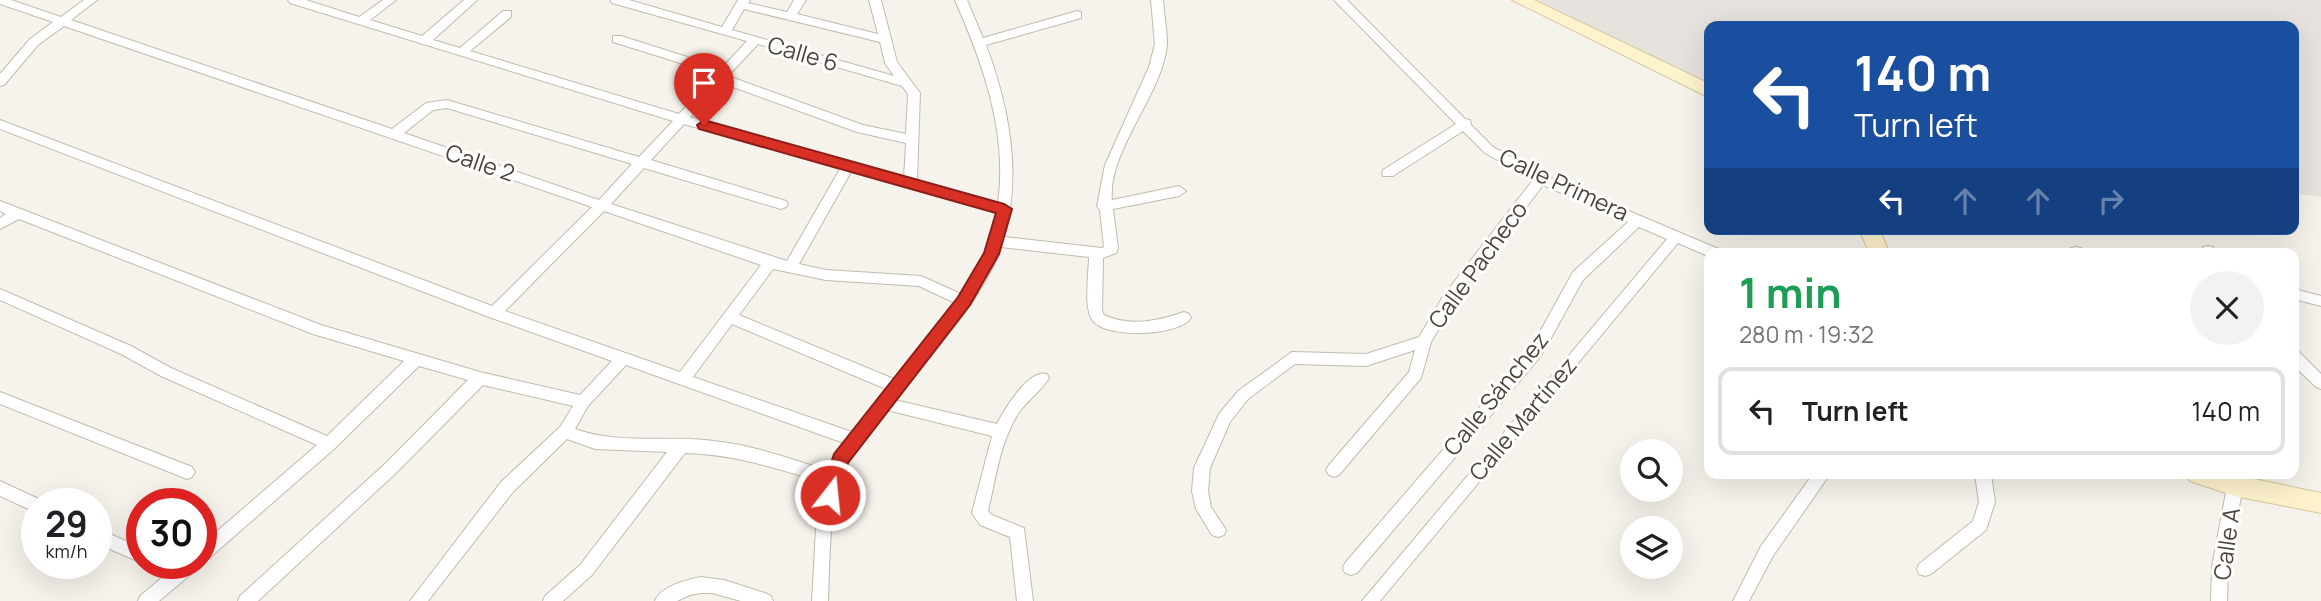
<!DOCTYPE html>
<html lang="en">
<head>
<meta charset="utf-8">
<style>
  :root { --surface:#fff; --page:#f2f2f2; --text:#202124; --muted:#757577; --line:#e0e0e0 }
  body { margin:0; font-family:Manrope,sans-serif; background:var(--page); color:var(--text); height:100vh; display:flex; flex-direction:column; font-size:26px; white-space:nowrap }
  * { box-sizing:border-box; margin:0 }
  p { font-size:23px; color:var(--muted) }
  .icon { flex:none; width:38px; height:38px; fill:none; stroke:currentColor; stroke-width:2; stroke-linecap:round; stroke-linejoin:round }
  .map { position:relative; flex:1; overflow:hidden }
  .details { position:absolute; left:1704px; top:248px; width:595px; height:231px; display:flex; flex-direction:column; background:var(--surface); border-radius:14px; box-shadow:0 7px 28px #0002 }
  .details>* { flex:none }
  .banner { position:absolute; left:1704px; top:21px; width:595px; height:214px; border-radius:14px; box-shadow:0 7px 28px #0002; background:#1a4fa0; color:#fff; overflow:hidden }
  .controls { position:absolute; left:1620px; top:439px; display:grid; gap:14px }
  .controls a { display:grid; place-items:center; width:63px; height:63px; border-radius:50%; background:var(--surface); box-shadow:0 7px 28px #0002; font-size:35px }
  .speed { position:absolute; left:21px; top:488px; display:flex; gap:14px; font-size:35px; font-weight:700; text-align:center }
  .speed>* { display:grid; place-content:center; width:91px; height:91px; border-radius:50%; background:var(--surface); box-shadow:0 7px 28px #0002; line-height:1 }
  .speed small { font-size:18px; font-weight:400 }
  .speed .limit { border:10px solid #d22; background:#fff; color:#111 }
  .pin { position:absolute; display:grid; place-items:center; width:60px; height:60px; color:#fff; margin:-72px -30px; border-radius:50% 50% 50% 0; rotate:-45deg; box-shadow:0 0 7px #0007 }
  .pin .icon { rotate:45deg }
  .me { position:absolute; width:77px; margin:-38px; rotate:16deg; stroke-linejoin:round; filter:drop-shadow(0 0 5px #0008) }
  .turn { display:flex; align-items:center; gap:24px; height:147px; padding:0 35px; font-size:32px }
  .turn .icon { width:91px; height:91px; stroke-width:2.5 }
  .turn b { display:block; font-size:49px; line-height:60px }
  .lanes { display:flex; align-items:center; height:66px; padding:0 35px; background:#0003; justify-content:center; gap:35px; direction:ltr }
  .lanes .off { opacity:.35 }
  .round { display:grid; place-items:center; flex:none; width:74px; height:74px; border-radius:37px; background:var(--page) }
  .head { display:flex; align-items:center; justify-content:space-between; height:119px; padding:0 35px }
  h1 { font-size:42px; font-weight:700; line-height:52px; color:#1e9e55 }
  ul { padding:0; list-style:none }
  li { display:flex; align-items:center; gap:21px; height:88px; margin:0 14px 10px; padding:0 21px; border:4px solid var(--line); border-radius:14px }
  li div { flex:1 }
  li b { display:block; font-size:26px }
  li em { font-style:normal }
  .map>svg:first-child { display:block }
  .industrial { fill:#e6e2dd }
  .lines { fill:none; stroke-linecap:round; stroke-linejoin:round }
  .minor-casing { stroke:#c2bbae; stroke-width:2 }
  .secondary-casing { stroke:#d6c79b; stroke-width:2 }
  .minor { fill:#fff; fill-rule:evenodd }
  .secondary { fill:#fff3cd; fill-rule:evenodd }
  .route { fill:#d93025; stroke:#8d1f18; stroke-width:2 }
  .labels { text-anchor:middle; stroke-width:6; stroke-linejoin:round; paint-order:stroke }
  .street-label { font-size:23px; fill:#4b4439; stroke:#fff }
</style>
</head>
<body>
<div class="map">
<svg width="2321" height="601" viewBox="0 0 2321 601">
  <rect width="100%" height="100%" fill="#f6f3ec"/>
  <path class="industrial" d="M1537 0H2321V197L2294 193V26H1710V85Z"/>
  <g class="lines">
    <g class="minor-casing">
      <path id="minor" d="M0 0H11L61 17 84 0H97L71 20 392 129 426 103 447 100 639 157 673 121 290 3 288 0H306L359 17 383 0H396L370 20 422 36 464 0H477L433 40 460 48 503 11H511V17L470 51 679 114 714 77 712 73 613 42V36H621L722 68 747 41 612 3 610 0H629L722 27 738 0H750L748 3 787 12 794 0H806L797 14 878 34 869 0H881L897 62 920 93 917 181 998 203C1008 133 983 64 955 0H967L983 38 1077 11 1081 12V18L986 45C1009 106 1022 174 1004 237L1102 248 1104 247 1100 210 1097 206 1105 165 1149 67 1155 44 1151 0H1163C1164 14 1167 29 1167 43 1165 91 1107 151 1112 200L1179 186 1186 191 1179 196 1113 209 1118 249 1116 253 1103 258 1102 310 1104 315C1130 327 1158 321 1184 312L1189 314 1191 318C1179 336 1108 339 1093 321 1083 309 1089 272 1089 257L1001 247C986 295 927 359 895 400L997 424C1004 410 1029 368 1047 374L1049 378C1042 390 1029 399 1020 411 1000 440 996 478 988 511L992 515 1024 528 1033 601H1017L1010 537 980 525 972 513 992 436 887 410C874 427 858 444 847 462 828 495 830 563 828 601H812L816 529 825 483C778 469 734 454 685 453L592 575 563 601H543L545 596 580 565 667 452 595 449 567 439 513 492 428 601H410L501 482 560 427 573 406 483 385 396 473 258 601H238L240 596 386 463 468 380 419 366 334 449 207 560 201 562V545L317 445 161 376 121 354 0 300V289L131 346 171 368 327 436 404 361 313 334 19 219 0 229V218L6 214 0 211V201L321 325 480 372 580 395 612 361 489 317 0 129V120L492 306 592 207 64 26 38 45 4 85 0 86V74L30 39 53 22 0 4ZM744 9 880 42 885 63 894 76 732 30ZM758 44 902 86 908 94 906 134 863 125 728 76ZM722 83 857 132 906 143 904 178 690 117ZM447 108 632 164 599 200 404 133 433 110ZM684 124 840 169 787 261 611 204 644 168 781 209 786 207 788 204 786 201 651 160ZM851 172 996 213 985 253 961 294 921 276 826 270 799 264ZM604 211 761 265 680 372 505 311ZM773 269 826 280 919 286 955 303 894 379 739 315ZM732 324 886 389 852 432 693 377ZM626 365 844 443 835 455 828 471C791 459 753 445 714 441 668 435 619 445 575 429L588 406Z
        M1334 0H1347L1465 119 1470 120 1471 125 1493 147 1546 176 1721 250 1723 254H1710V257L1678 243 1380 601H1362L1667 239 1639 227 1583 280 1541 356 1357 573 1351 575 1345 573 1343 568 1345 563 1531 348 1573 272 1628 222 1543 185 1454 303 1431 342 1421 378 1339 475 1334 477 1329 475 1326 470 1329 465 1409 372 1415 350 1366 366 1295 364 1248 399 1230 422 1210 468 1208 491 1211 507 1226 530 1224 535 1218 537 1212 535 1196 509 1192 491 1194 468 1219 414 1238 391 1292 352 1366 354 1419 337 1444 295 1533 180 1485 153 1463 131 1393 176H1383L1382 173 1383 170 1456 124Z
        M2208 246 2213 247 2217 254H2203V247Z
        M2076 247 2081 248 2085 254H2070L2071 248Z
        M2294 289 2321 296V306L2294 299Z
        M2294 350 2299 352 2321 374V389L2316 387 2294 366Z
        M0 392 192 467 195 472 192 477 187 479 0 404Z
        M1813 474H1830L1773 556 1749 601H1733L1761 546Z
        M1975 474H1991L1995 502 1986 530 1931 574 1925 576 1919 574 1917 569 1919 564 1973 521 1979 502Z
        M2225 474H2237L2243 486 2228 567 2227 601H2211L2212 567 2227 487 2223 479Z
        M0 481 43 501 44 504H37V513L0 496Z
        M96 528 142 548V563L96 543Z
        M149 564 177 565 179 564H199L197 569 159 601H138L140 596 164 576 151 569Z
        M701 577 724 580 765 593 771 596 773 601H741L712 593H701L690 595 677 601H655C661 586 686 580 701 577Z"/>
    </g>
    <g class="secondary-casing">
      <path id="secondary" d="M1512 0H1534L1710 84V98Z
        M1859 229H1879L1890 254H1870Z
        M2186 474H2230L2321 493V513L2235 496 2190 481Z"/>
    </g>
    <use href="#minor" class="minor"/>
    <use href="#secondary" class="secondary"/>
  </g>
  <path class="route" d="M704 120 1004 204 1012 209 999 254 970 305 848 463 838 495 830 503 821 495 834 454 958 297 984 253 996 213 699 129 697 125Z"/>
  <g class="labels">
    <g class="street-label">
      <text transform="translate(803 54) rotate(16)" y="8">Calle 6</text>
      <text transform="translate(480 163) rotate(19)" y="8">Calle 2</text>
      <text transform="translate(1564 185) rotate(25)" y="8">Calle Primera</text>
      <text transform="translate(1478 265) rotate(-54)" y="8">Calle Pacheco</text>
      <text transform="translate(1496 394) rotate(-51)" y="8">Calle Sánchez</text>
      <text transform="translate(1523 419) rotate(-50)" y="8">Calle Martínez</text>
      <text transform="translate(2227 544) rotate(-82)" y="8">Calle A</text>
    </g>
  </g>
</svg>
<div class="controls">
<a><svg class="icon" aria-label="search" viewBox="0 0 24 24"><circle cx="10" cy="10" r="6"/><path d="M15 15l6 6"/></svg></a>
<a><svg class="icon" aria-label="layers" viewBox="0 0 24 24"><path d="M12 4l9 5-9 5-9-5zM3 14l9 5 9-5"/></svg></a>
</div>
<div class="speed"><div>29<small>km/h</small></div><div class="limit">30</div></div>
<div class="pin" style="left:704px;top:125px;background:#d93025"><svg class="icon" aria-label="arrive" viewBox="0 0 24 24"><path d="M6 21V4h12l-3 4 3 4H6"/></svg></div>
<svg class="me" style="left:830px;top:495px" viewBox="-20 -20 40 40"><circle r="17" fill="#d93025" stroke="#fff" stroke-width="3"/><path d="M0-11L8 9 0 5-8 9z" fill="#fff"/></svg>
<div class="banner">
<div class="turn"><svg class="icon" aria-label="left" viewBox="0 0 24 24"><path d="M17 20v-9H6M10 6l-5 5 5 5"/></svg><div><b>140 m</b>Turn left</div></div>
<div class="lanes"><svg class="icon" aria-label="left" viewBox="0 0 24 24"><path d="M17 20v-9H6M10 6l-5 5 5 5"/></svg><svg class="icon off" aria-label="ahead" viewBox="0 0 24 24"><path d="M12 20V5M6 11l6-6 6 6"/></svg><svg class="icon off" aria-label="ahead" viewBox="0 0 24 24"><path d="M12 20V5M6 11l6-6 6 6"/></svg><svg class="icon off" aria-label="right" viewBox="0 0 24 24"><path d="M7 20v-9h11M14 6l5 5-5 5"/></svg></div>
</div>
<section class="details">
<div class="head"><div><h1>1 min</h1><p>280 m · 19:32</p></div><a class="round"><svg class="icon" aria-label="close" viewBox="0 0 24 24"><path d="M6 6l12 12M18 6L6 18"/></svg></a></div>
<ul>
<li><svg class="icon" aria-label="left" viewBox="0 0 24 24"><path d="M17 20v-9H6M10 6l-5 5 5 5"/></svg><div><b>Turn left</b></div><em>140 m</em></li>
</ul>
</section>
</div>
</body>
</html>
